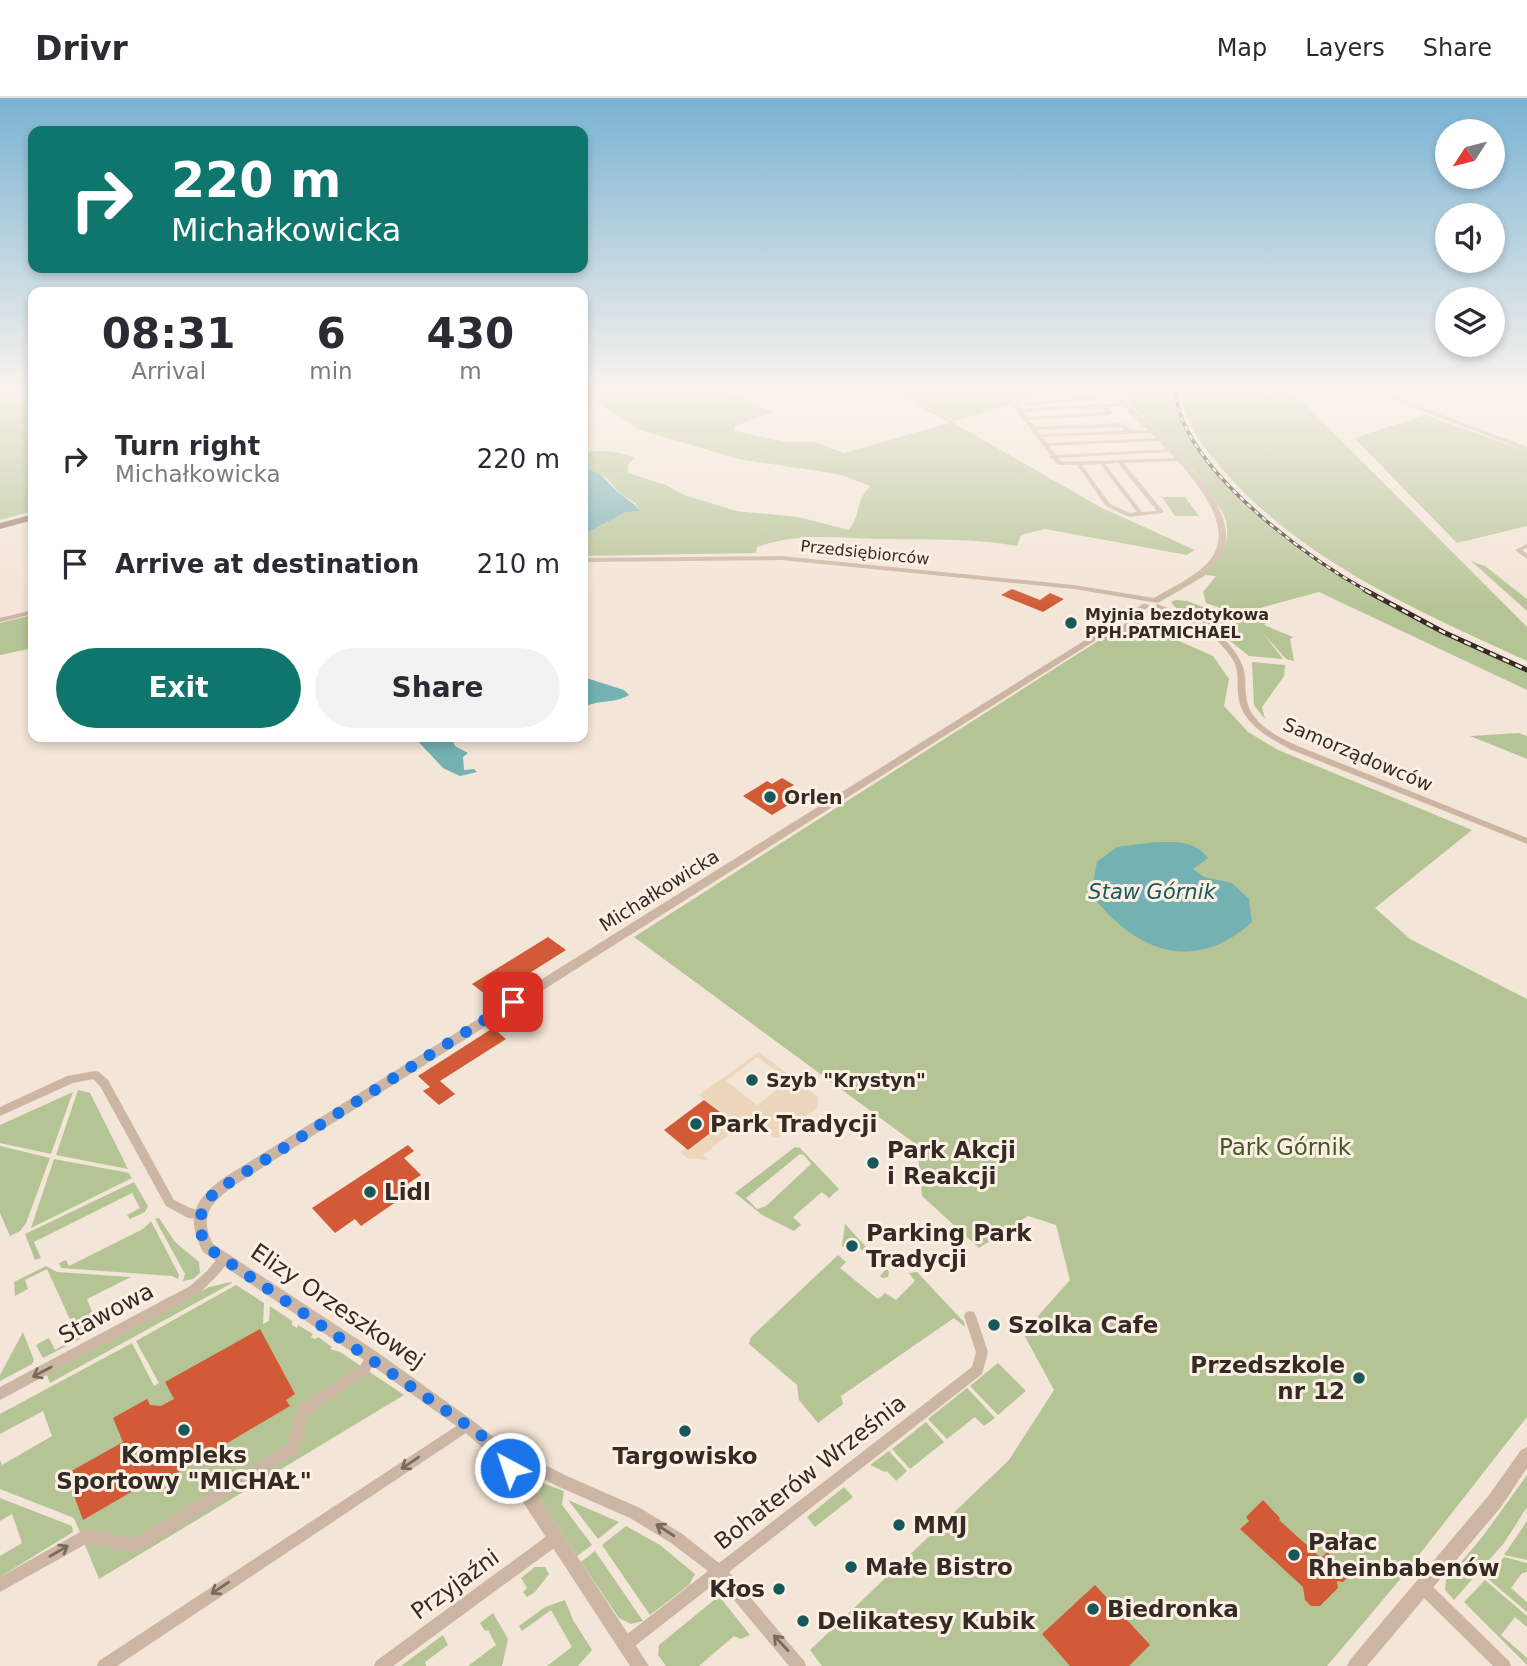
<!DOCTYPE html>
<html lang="en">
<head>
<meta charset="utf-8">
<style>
  :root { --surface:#fff; --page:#f2f2f3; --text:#2b2b33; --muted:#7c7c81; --line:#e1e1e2; --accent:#0f766e }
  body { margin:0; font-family:"DejaVu Sans",sans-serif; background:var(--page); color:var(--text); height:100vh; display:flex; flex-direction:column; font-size:26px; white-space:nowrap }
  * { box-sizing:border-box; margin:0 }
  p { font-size:23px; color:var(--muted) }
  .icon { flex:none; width:38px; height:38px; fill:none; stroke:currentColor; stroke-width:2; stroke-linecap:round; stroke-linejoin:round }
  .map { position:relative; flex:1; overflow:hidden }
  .drawer { position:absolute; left:28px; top:189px; width:560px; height:455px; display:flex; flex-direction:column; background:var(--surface); border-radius:14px; box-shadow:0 4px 10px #0003 }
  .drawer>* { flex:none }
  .top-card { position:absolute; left:28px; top:28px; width:560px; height:147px; border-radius:14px; box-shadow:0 4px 10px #0003; background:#0f766e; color:#fff; overflow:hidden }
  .needle { width:46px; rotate:234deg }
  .tools { position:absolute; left:1435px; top:21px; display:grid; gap:14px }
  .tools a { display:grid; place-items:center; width:70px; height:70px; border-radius:50%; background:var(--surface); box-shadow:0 4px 10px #0003; font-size:35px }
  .pin { position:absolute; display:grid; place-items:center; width:60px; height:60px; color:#fff; margin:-30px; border-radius:14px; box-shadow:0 4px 10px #0006 }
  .me { position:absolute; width:77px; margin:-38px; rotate:320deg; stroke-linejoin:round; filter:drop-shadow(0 0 5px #0008) }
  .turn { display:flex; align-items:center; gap:24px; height:147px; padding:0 28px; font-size:32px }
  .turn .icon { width:91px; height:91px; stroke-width:2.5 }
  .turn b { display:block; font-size:49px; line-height:60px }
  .eta { display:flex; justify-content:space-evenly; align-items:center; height:119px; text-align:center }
  .eta b { font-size:42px; font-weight:700; line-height:49px }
  .primary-button { display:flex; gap:14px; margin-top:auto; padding:14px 28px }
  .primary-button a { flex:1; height:80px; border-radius:42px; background:var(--accent); color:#fff; font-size:28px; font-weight:700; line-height:80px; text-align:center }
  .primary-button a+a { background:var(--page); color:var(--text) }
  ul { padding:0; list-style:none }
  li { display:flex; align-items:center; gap:21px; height:105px; padding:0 28px }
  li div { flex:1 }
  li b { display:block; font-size:26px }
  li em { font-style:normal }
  header { display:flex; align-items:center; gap:42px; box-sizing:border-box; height:98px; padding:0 35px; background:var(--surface); border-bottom:2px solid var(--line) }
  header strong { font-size:33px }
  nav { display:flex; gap:38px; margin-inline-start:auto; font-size:24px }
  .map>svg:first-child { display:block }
  .green { fill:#b5c495; fill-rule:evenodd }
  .plaza { fill:#edd7bc; fill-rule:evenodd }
  .water { fill:#73b1b3 }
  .building { fill:#d25a36 }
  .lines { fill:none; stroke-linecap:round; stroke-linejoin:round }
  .minor { fill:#ccb5a2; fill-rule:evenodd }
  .tertiary { fill:#ccb5a2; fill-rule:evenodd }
  .secondary { fill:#a08373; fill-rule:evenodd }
  .rail-far1-casing { stroke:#362a25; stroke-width:3.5 }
  .rail-casing { stroke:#362a25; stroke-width:5 }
  .rail-far1 { stroke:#fbf0e3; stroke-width:2; stroke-dasharray:5; stroke-linecap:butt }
  .rail { stroke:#fbf0e3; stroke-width:2.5; stroke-dasharray:7; stroke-linecap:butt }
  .oneway { stroke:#7a695d }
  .route { stroke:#1a73e8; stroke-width:12; stroke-dasharray:0 21.6 }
  .poi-dot { fill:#17585b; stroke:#fbf0e3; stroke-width:2.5 }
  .labels { text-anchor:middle; stroke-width:6; stroke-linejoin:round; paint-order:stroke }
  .far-street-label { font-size:16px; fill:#362a25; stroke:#fbf0e3 }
  .far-poi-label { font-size:16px; font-weight:bold; fill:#362a25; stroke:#fbf0e3; text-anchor:start }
  .street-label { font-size:19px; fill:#362a25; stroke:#fbf0e3 }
  .poi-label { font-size:19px; font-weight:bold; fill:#362a25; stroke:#fbf0e3; text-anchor:start }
  .water-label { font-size:21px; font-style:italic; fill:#17585b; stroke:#fbf0e3 }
  .near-poi-label { font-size:23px; font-weight:bold; fill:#362a25; stroke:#fbf0e3; text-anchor:start }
  .near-park-label { font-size:23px; fill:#465726; stroke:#fbf0e3 }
  .near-street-label { font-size:23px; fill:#362a25; stroke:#fbf0e3 }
</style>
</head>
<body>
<header>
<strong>Drivr</strong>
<nav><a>Map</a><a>Layers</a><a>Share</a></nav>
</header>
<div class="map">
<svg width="1527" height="1568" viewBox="0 0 1527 1568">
  <rect width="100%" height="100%" fill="#f3e5d7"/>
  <path class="green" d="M0 290H33V413L0 422Z
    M583 290H745L731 296 772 314 735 328 734 333 786 344H815L844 355 952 324 1100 409 1195 452 1187 457 1045 431 1021 437 1017 448C975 440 933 442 889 441 844 441 801 433 757 449L756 455 583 458V437L626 414 640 412 635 405 619 395 607 380 583 372V354C601 353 618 352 634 360L628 367V375L666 387 684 397 736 413 798 419 849 432C861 416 855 404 870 388L842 377 739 361 640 332 583 294Z
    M885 290H1062L956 323Z
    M1115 290H1172C1179 333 1196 349 1223 381 1297 471 1422 526 1527 573V592L1319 494 1238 516 1206 505 1203 494 1216 478 1206 477 1189 487C1214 470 1237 447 1223 415L1194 372Z
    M1180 290H1289L1527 529V563C1419 513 1310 467 1228 378 1213 360 1197 343 1188 321 1184 311 1182 300 1180 290Z
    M1425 317 1527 353V428L1457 445 1354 340Z
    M1162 399H1185L1199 418H1175Z
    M1471 463 1485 468 1527 501V513Z
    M1175 502 1187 503 1242 523V519L1252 517 1266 525 1264 527 1293 539 1290 541 1294 563 1286 561 1262 534 1283 561 1249 558 1219 534 1175 509 1171 504Z
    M33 517V550L0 557V525Z
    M1131 522 1213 558 1229 581 1224 608 1248 634 1278 652 1472 732 1375 810 1410 841 1527 901V1319L1397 1485 1327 1568H822L810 1552 1009 1362 1054 1292 1023 1235 1070 1182 1056 1127 1028 1118 979 1150 922 1098 917 1047 634 839Z
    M1252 564 1285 567 1284 578 1262 609 1265 621 1254 607Z
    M1519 635 1527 638V661L1470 638Z
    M78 992 90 995 128 1071 56 1057Z
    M73 994 51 1056 0 1045V1027Z
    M0 1048 50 1060 26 1125 20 1133 10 1138 0 1115Z
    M795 1049 800 1050 839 1091 829 1100 822 1094 793 1119 801 1127 794 1133 762 1117 735 1095ZM800 1056 804 1057 811 1066 766 1108 757 1111 746 1100Z
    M54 1061 129 1075 132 1080 31 1130Z
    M134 1084 148 1108 145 1114 130 1121 127 1117 140 1110 132 1095 34 1144 41 1160 35 1162 25 1136Z
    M159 1120 175 1144 199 1164 200 1175 193 1181 183 1183 185 1176 155 1121Z
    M151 1123 179 1177 178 1181 172 1178 61 1170 59 1165 66 1162 69 1168 143 1131Z
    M845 1126 889 1174 888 1179 882 1180 880 1178 886 1171 853 1145 847 1150 842 1148Z
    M838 1157 846 1164 840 1170 878 1201 885 1195 896 1202 915 1183 909 1175 917 1174 964 1224 965 1229 954 1220 841 1298 843 1306 818 1325 799 1302 797 1287 749 1246 751 1239Z
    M46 1168 57 1174 131 1179 87 1201 99 1231 43 1260 36 1247 49 1240 55 1252 78 1239 47 1171 25 1182 28 1191 15 1198 14 1184Z
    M231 1184 232 1185 50 1285 46 1275 209 1189Z
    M236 1187 264 1205 263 1226 269 1223 270 1208 292 1223V1227L297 1230 298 1227 313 1236 311 1239 315 1241 318 1239 332 1249 330 1251 340 1254 404 1297 99 1481 74 1420 0 1391V1362L2 1367 52 1338 43 1313 0 1336V1316L132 1245 154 1288 159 1285 136 1243Z
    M23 1234 34 1262 32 1266 0 1283V1277Z
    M998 1265 1026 1293 998 1317 970 1288Z
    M967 1290 995 1320 984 1328 975 1319 947 1341 928 1321Z
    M926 1324 944 1344 910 1371 892 1351Z
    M889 1353 907 1373 896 1383 887 1373 885 1374 870 1367Z
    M1527 1377V1409L1504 1445 1454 1502 1445 1492 1446 1482 1483 1438Z
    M537 1383 564 1393 562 1407 592 1447 577 1458 530 1387Z
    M844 1389 853 1399 815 1429 807 1419Z
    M0 1400 72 1428 73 1434 0 1479V1458L22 1445 12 1416 0 1423Z
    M568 1402 619 1424 598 1441Z
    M1527 1423V1462L1504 1457Z
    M626 1428 660 1447 695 1476 689 1487 650 1517 602 1447Z
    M595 1453 643 1523 631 1526 619 1520 581 1464Z
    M1504 1459 1527 1465V1474L1522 1475 1511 1490 1527 1504V1514L1487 1480Z
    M535 1469H545L549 1476 535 1494 527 1499 523 1494 527 1490 521 1480Z
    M1485 1482 1527 1518V1529L1515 1519 1501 1537 1527 1560V1567L1464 1504Z
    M719 1498 750 1537 741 1541 734 1538 699 1568H666L658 1557 659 1547Z
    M565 1502 573 1522 592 1552 578 1568H547L572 1549 551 1512 522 1533 519 1528 545 1509Z
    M493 1515 508 1541 502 1568H468L496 1547 488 1532 485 1533 480 1525Z
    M443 1537 448 1547 425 1564 426 1568H401Z"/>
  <path class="plaza" d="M759 954 818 999V1009L778 1040 773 1039 750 1021 703 1057 708 1062 687 1060 680 1054 686 1050 689 1052 729 1021 699 997ZM757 959 789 983 757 1007 726 983Z"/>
  <path class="water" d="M583 372C603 373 606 384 619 395 627 402 634 404 640 413L626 414 583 437Z
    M583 579 624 592 629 597C615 606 597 601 583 610Z
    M414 639H451L455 648 468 655 463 659 464 672 474 671 477 674 460 678 443 670Z
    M1156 744C1177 744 1194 742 1208 760L1193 771 1204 779 1232 785 1249 801 1252 824C1194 877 1134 853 1091 796L1097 764 1117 749Z"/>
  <path class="building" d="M1012 491 1040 502 1050 495 1064 501 1043 514 1001 497Z
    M782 680 794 687 784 693 798 701 772 717 743 698 767 683 772 686Z
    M548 839 566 852 490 900 472 886Z
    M493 930 506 941 440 983 455 996 439 1007 423 993 430 989 418 978Z
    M704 1002 729 1021 688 1052 664 1032Z
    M408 1047 414 1053 404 1060 421 1077 400 1091 406 1097 361 1128 355 1121 335 1135 312 1110Z
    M260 1231 295 1296 286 1302 290 1308 202 1360 200 1356 185 1365 187 1369 159 1385 157 1379 83 1422 66 1376 123 1344 113 1320 147 1301 150 1307 161 1308 174 1301 165 1284Z
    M1263 1402 1280 1420 1279 1422 1321 1460 1327 1454 1346 1471 1348 1479 1343 1484 1337 1483 1338 1490 1320 1508H1311L1305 1502 1303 1489 1240 1431 1249 1423 1246 1419Z
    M1095 1487 1150 1547 1129 1568H1070L1042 1536Z"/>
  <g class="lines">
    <path class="minor" d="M880 290H886L956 324 951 325Z
      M1085 290H1090L1104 306 1123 304 1126 306 1123 308 1107 309 1113 315 1110 317 1029 322 1035 329 1122 325 1131 332H1152L1153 333 1150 335 1042 339 1047 345 1160 340 1161 341 1158 343 1049 348 1056 357 1171 351 1172 352 1169 354 1058 360 1062 364 1180 360 1181 361 1178 363 1124 365 1163 413V415L1129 419 1106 408 1077 367H1058L1053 361 1050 360 1049 359 1051 358 1044 349 1041 348 1042 346 1012 307 1015 305 1092 299ZM1095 302 1099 306 1021 311 1019 308ZM1102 309 1106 314 1027 319 1023 314ZM1121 329 1125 333 1040 336 1037 332ZM1118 365 1157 413 1142 414 1105 366ZM1100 366 1137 414 1130 415 1110 406 1082 367Z
      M1364 290H1371L1527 349V353Z
      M1527 446V450L1522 452 1527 456V461L1515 452Z
      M1157 506C1189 517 1231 535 1243 569 1246 578 1245 588 1246 597 1248 624 1275 638 1298 648L1527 740V746L1292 652C1269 640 1240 625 1238 596 1237 585 1239 574 1234 564 1218 534 1184 522 1155 509L1154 508Z
      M95 973 99 974 108 982 174 1102 190 1110 205 1113 207 1116 205 1119 201 1121 188 1120 166 1108 100 988 93 981 73 985 0 1018V1009L67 978Z
      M224 1156 228 1157 230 1161C221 1175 210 1185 198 1196L0 1302V1289L190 1188 207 1173 220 1157Z
      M970 1213 974 1214 976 1218 988 1254 982 1276 729 1474 804 1563 806 1568H789L718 1483 631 1551 626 1553 621 1551 619 1546 621 1541 708 1473 671 1445 630 1420 557 1388 495 1355 493 1351 495 1347 500 1345 505 1347 567 1378 640 1410 681 1435 719 1465 972 1269 976 1254 964 1218 966 1214Z
      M372 1253 376 1255 378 1259 368 1276 309 1316 299 1354 147 1449C122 1459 111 1445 86 1446L0 1494V1479L80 1434C100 1427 119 1443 139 1438L288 1346 298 1308 360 1268 368 1255Z
      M467 1321 472 1323 473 1327 472 1331 117 1568H97L99 1563Z
      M556 1433 561 1435 563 1440 561 1445 393 1568H374L376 1563 551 1435Z
      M1424 1483 1429 1485 1509 1563 1511 1568H1493L1419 1495 1417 1490 1419 1485Z"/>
    <path class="tertiary" d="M1105 290H1111C1143 323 1248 405 1222 456 1210 479 1179 492 1158 505L1074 491 781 462 583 464V460L781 458 1074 487 1154 500C1172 489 1204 475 1214 456 1242 405 1135 325 1105 290Z
      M1143 506H1146L1150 508 235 1087C212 1104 198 1117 213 1146L377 1254 472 1322 496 1341 516 1365 649 1568H630L504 1375 484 1351 462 1332 367 1264 203 1154C185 1118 194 1102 225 1079Z
      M33 512V516L0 524V520Z
      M1527 1349V1370L1501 1409 1367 1568H1347L1350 1562 1489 1397 1521 1352Z"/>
    <path class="secondary" d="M30 417H33V422L0 431V425Z"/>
    <g class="rail-far1-casing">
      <path id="rail-far1" d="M1174 290C1176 300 1178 311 1182 321 1209 387 1307 460 1369 494"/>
    </g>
    <g class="rail-casing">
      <path id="rail" d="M1365 492 1443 534 1527 572"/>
    </g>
    <use href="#rail-far1" class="rail-far1"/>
    <use href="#rail" class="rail"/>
  </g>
  <defs><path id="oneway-shaft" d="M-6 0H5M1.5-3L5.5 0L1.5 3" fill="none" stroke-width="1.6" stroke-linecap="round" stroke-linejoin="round" transform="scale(1.75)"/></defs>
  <g class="oneway">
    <use href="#oneway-shaft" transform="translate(42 1274) rotate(152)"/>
    <use href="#oneway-shaft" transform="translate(410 1365) rotate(146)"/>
    <use href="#oneway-shaft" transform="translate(665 1432) rotate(-147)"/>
    <use href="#oneway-shaft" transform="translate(59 1453) rotate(-30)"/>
    <use href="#oneway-shaft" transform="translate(220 1490) rotate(146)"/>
    <use href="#oneway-shaft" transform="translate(781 1545) rotate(-133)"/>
  </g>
  <linearGradient id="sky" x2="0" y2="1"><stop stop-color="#79b3d3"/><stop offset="0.57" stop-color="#faf3ed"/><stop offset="1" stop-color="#faf3ed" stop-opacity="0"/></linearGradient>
  <rect width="1527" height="510" fill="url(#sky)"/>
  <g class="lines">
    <path class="route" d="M510 1370 482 1338 454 1318 208 1150C194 1128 199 1111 216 1093L513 904"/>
  </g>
  <g class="poi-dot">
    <circle cx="1071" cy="525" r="7"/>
    <circle cx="770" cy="699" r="7"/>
    <circle cx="752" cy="982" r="7"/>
    <circle cx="696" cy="1026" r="7"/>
    <circle cx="873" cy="1065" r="7"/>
    <circle cx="370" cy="1094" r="7"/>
    <circle cx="852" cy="1148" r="7"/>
    <circle cx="994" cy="1227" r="7"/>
    <circle cx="1359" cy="1280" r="7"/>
    <circle cx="184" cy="1332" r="7"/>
    <circle cx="685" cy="1333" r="7"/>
    <circle cx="899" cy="1427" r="7"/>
    <circle cx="1294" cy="1457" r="7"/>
    <circle cx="851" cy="1469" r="7"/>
    <circle cx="779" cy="1491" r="7"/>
    <circle cx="1093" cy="1511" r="7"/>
    <circle cx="803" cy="1523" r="7"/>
  </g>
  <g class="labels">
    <g class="far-street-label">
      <text transform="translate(865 454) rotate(6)" y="6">Przedsiębiorców</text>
    </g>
    <g class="far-poi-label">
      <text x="1085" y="522">Myjnia bezdotykowa<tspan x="1085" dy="18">PPH.PATMICHAEL</tspan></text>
    </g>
    <g class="street-label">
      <text transform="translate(1358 656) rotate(23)" y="7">Samorządowców</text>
      <text transform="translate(659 792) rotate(-32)" y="7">Michałkowicka</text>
    </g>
    <g class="poi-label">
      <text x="784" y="706">Orlen</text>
      <text x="766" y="989">Szyb "Krystyn"</text>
    </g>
    <g class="water-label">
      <text x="1152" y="801">Staw Górnik</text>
    </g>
    <g class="near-poi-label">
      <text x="710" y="1034">Park Tradycji</text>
      <text x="887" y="1060">Park Akcji<tspan x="887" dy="26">i Reakcji</tspan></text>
      <text x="384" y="1102">Lidl</text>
      <text x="866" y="1143">Parking Park<tspan x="866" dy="26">Tradycji</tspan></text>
      <text x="1008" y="1235">Szolka Cafe</text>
      <text x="1345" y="1275" text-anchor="end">Przedszkole<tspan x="1345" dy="26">nr 12</tspan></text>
      <text x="184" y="1365" text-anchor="middle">Kompleks<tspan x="184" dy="26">Sportowy "MICHAŁ"</tspan></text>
      <text x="685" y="1366" text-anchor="middle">Targowisko</text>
      <text x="913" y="1435">MMJ</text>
      <text x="1308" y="1452">Pałac<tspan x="1308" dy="26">Rheinbabenów</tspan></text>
      <text x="865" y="1477">Małe Bistro</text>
      <text x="765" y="1499" text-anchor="end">Kłos</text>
      <text x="1107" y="1519">Biedronka</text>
      <text x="817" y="1531">Delikatesy Kubik</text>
    </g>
    <g class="near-park-label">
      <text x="1285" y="1057">Park Górnik</text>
    </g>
    <g class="near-street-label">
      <text transform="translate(338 1208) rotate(34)" y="8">Elizy Orzeszkowej</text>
      <text transform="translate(106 1215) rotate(-28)" y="8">Stawowa</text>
      <text transform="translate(810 1374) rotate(-38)" y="8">Bohaterów Września</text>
      <text transform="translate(455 1486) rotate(-36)" y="8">Przyjaźni</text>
    </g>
  </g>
</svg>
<div class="tools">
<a><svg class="needle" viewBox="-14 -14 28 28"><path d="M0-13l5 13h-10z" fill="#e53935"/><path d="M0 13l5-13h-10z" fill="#7c7c81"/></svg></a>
<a><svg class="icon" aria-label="sound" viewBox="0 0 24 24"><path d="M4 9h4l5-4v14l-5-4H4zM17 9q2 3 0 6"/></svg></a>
<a><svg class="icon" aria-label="layers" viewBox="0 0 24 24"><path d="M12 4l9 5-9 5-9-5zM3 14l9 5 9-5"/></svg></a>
</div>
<div class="pin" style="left:513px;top:904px;background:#d93025"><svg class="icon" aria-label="arrive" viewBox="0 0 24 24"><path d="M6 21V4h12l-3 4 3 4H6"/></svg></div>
<svg class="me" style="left:510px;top:1370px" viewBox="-20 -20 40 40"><circle r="17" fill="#1a73e8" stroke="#fff" stroke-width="3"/><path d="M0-11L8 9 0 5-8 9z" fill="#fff"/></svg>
<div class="top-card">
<div class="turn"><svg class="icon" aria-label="right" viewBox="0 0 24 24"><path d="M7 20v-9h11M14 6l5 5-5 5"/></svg><div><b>220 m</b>Michałkowicka</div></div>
</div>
<section class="drawer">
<div class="eta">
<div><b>08:31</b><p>Arrival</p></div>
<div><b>6</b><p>min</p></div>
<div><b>430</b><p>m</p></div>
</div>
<ul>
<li><svg class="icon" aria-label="right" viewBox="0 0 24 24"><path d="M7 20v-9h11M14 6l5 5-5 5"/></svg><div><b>Turn right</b><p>Michałkowicka</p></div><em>220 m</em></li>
<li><svg class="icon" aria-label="arrive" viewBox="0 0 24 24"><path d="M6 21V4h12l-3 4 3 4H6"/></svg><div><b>Arrive at destination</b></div><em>210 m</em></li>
</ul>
<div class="primary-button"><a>Exit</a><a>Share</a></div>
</section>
</div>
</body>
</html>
